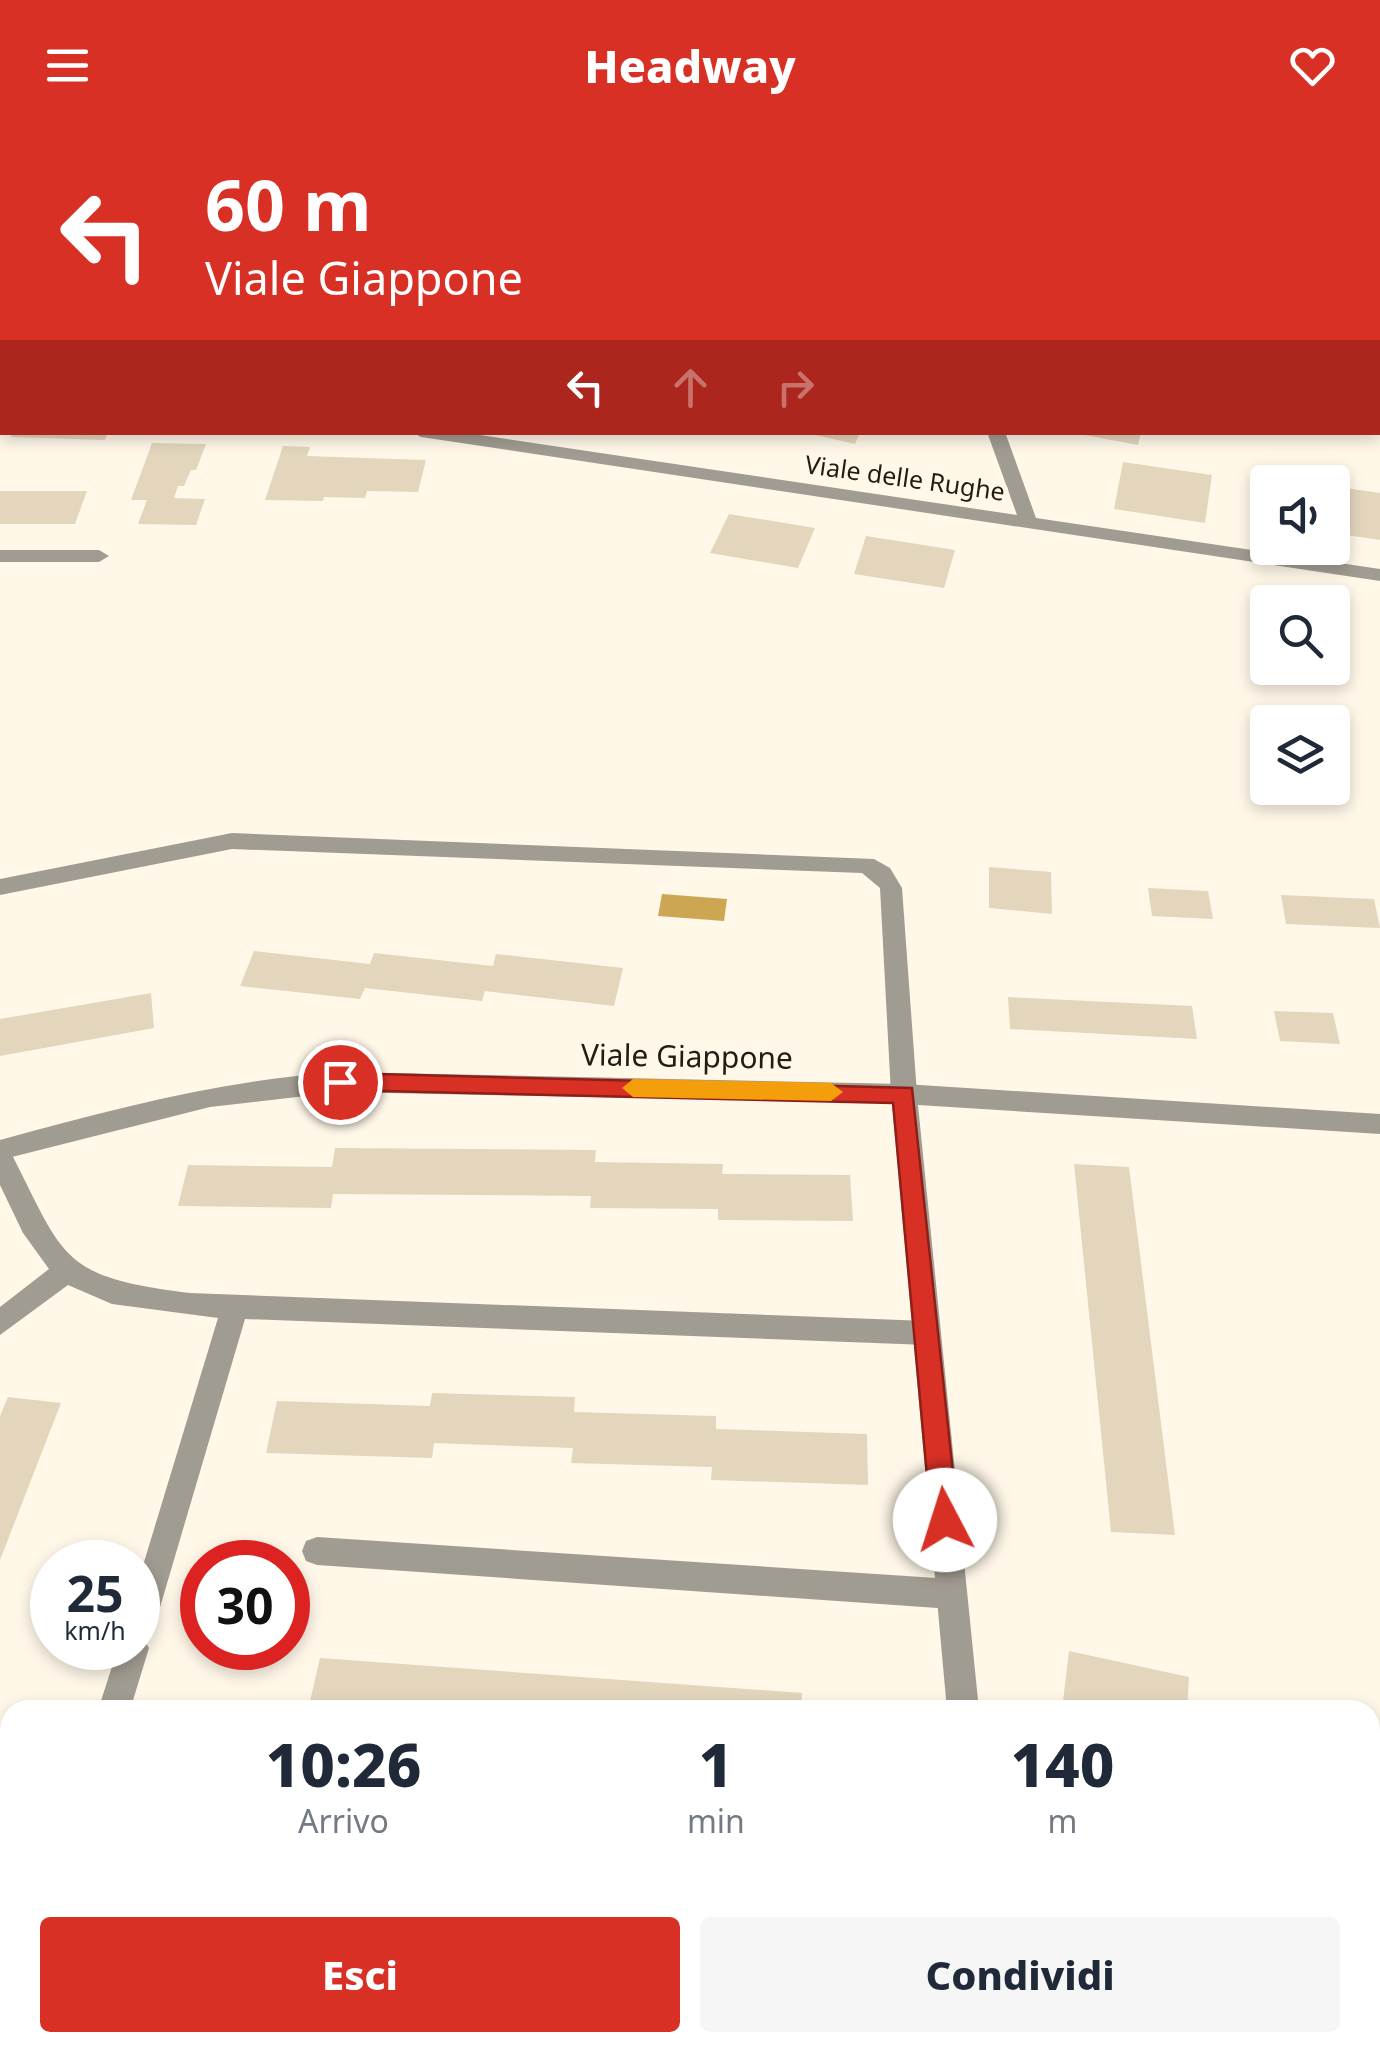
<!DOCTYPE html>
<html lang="it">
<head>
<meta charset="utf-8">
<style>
  :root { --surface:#fff; --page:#f6f6f7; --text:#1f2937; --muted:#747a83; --accent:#d93025 }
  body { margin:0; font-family:"Noto Sans",sans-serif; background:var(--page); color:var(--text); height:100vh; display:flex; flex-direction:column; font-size:38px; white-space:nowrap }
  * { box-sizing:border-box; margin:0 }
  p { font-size:32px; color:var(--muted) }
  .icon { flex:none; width:55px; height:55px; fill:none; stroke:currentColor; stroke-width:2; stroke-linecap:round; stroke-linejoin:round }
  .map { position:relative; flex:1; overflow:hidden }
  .details { position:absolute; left:0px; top:1570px; width:1380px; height:352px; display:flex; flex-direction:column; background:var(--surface); border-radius:30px 30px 0 0; box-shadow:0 5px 15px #0003 }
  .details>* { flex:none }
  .hud { position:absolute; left:0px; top:0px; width:1380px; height:305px; box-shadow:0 5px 15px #0003; background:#d93025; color:#fff; overflow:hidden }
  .fabs { position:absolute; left:1250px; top:335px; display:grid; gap:20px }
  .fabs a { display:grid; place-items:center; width:100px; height:100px; border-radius:10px; background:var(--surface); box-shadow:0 5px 15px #0003; font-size:50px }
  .speed { position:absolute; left:30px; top:1410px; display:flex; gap:20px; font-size:50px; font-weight:700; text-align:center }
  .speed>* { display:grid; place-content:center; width:130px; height:130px; border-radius:50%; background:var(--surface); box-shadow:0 5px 15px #0003; line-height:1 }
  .speed small { font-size:25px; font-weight:400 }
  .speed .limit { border:15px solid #d22; background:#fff; color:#111 }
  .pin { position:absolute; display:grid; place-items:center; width:85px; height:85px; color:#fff; margin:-42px; border:5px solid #fff; border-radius:50%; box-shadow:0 2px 10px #0007 }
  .me { position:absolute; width:110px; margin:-55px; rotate:355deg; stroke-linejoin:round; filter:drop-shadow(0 0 8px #0008) }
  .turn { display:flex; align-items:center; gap:35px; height:210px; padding:0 40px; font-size:45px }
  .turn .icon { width:130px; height:130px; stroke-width:2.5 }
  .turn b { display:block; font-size:70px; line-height:85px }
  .lanes { display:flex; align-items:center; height:95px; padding:0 40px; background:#0003; justify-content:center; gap:50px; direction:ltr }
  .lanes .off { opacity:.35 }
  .eta { display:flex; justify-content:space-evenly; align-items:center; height:170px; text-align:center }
  .eta b { font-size:60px; font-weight:800; line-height:70px }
  .primary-button { display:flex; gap:20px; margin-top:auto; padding:20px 40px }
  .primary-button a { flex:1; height:115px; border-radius:10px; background:var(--accent); color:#fff; font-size:40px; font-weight:800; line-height:115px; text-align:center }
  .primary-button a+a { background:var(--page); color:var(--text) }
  header { display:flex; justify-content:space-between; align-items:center; height:130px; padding:0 40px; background:var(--accent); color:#fff; font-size:45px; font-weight:800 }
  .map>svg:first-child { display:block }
  .forest { fill:#d6ae5d }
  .water { fill:#cda654 }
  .building { fill:#e3d6bd }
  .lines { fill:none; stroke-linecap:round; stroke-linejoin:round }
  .lane { fill:#a19c91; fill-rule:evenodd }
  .street { fill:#a19c91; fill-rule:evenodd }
  .route { fill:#d93025; stroke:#8d1f18; stroke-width:2.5 }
  .slow { fill:#f59e0b }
  .labels { text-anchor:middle; stroke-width:10; stroke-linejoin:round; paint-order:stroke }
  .far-street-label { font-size:25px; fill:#221d14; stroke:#fff7e8 }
  .street-label { font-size:30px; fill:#221d14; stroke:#fff7e8 }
</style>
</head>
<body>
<header><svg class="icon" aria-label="menu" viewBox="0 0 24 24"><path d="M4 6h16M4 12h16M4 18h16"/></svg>Headway<svg class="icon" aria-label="heart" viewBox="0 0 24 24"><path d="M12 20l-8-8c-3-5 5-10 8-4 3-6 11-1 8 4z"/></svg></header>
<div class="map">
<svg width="1380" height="1922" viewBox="0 0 1380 1922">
  <rect width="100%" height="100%" fill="#fff7e8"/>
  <path class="forest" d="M217 0H1134V2H217Z"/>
  <path class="water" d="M662 764 727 769 724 791 658 786Z"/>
  <path class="building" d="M13 302H108L105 310 11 307Z
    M802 302H860L855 314Z
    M1069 302H1141L1138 315Z
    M152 313 206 314 196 340H191L184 356H178L174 368 205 369 196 395 138 394 147 370H131Z
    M283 316 310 317 307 326 426 330 418 362 367 361 365 368 324 367 323 371 265 370Z
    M1123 332 1212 345 1205 393 1114 379Z
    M1332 356 1380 363V410L1332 403Z
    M0 361H87L75 394H0Z
    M729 384 815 398 798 438 710 423Z
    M866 406 955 420 944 458 854 444Z
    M989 737 1051 742 1052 784 989 778Z
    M1148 758 1208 761 1213 789 1152 786Z
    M1281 765 1374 769 1380 798 1286 794Z
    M254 821 370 834 374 823 493 836 496 824 623 838 614 876 485 861 482 871 365 858 360 869 240 856Z
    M151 863 154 898 0 926V889Z
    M1008 867 1192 876 1197 909 1010 899Z
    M1274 881 1333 883 1340 914 1280 911Z
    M335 1018 596 1020 595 1032 723 1034 722 1044 850 1045 853 1091 718 1090V1079L590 1078 591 1066 333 1064 331 1078 178 1076 188 1035 332 1037Z
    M1074 1034 1129 1037 1175 1405 1111 1402Z
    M432 1263 575 1267 574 1282 716 1286V1299L867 1304 868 1355 711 1350 712 1337 571 1333 573 1318 434 1313 432 1328 266 1323 277 1271 430 1276Z
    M8 1267 61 1273 0 1430V1286Z
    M1069 1521 1189 1547 1187 1580H1062Z
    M320 1528 802 1563 801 1580H308Z
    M5 1859 10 1860V1912H904V1922H0V1877Z
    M1152 1912H1240V1922H1151Z"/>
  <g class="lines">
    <path class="lane" d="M1351 0H1369L1370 2H1353Z
      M232 703 874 729 890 738 902 758 917 964 913 971H895L891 964 880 758 862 743 232 719 0 765V749Z
      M0 1016 9 1019C65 1128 59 1147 190 1163L927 1191 937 1195 941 1203 937 1211 927 1215 245 1189 153 1501 146 1513 149 1518 130 1580H98L118 1518H138V1452L218 1188 112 1174 68 1155 0 1205V1177L49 1139 23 1103 0 1055Z
      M317 1407 952 1449 963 1454 967 1464 963 1474 952 1479 317 1435 306 1431 302 1421 306 1411Z"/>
    <path class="street" d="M0 55 2 56V64L0 65Z
      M1380 126V136L1378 137V127Z
      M0 209 2 210V221H0Z
      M0 239H2V249H0Z
      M412 302H460L1017 385 987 302H1005L1036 388 1380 439V451L421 307Z
      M0 420H99L109 426 99 432H0Z
      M340 942 904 954 1380 984V1004L918 975 979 1580H947L892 973 340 962 210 977 0 1030V1010C113 979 223 950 340 942Z
      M977 1912H1013L1014 1922H978Z"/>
  </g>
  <path class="route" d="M340 943 912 958 958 1390 954 1398 945 1402 935 1398 931 1390 893 973 340 960 329 952Z"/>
  <path class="slow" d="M633 949 831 953 843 962 831 971 633 967 622 958Z"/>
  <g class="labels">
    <g class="far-street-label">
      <text transform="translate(905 348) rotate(8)" y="9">Viale delle Rughe</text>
    </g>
    <g class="street-label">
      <text transform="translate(687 927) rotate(1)" y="10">Viale Giappone</text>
    </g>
  </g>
</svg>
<div class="fabs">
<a><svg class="icon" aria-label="sound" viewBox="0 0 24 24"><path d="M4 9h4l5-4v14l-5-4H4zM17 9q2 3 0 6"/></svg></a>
<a><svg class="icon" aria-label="search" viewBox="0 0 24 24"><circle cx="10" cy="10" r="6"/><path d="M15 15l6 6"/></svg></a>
<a><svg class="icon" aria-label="layers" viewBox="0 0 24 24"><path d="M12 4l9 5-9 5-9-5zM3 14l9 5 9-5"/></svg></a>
</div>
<div class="speed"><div>25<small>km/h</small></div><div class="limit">30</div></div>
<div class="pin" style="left:340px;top:952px;background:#d93025"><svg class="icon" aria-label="arrive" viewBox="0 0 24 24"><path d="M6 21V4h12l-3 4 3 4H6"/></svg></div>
<svg class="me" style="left:945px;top:1390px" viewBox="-20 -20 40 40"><circle r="19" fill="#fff"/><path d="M0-13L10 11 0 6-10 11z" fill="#d93025"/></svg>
<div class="hud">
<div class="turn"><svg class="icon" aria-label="left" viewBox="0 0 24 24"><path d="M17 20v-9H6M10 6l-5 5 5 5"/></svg><div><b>60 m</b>Viale Giappone</div></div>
<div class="lanes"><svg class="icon" aria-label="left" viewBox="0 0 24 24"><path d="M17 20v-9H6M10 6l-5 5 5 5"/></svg><svg class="icon off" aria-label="ahead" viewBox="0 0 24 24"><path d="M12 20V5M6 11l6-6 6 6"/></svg><svg class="icon off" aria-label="right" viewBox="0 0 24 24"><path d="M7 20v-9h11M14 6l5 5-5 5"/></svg></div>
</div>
<section class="details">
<div class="eta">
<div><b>10:26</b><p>Arrivo</p></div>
<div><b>1</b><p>min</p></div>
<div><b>140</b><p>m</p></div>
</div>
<div class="primary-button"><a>Esci</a><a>Condividi</a></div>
</section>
</div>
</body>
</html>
